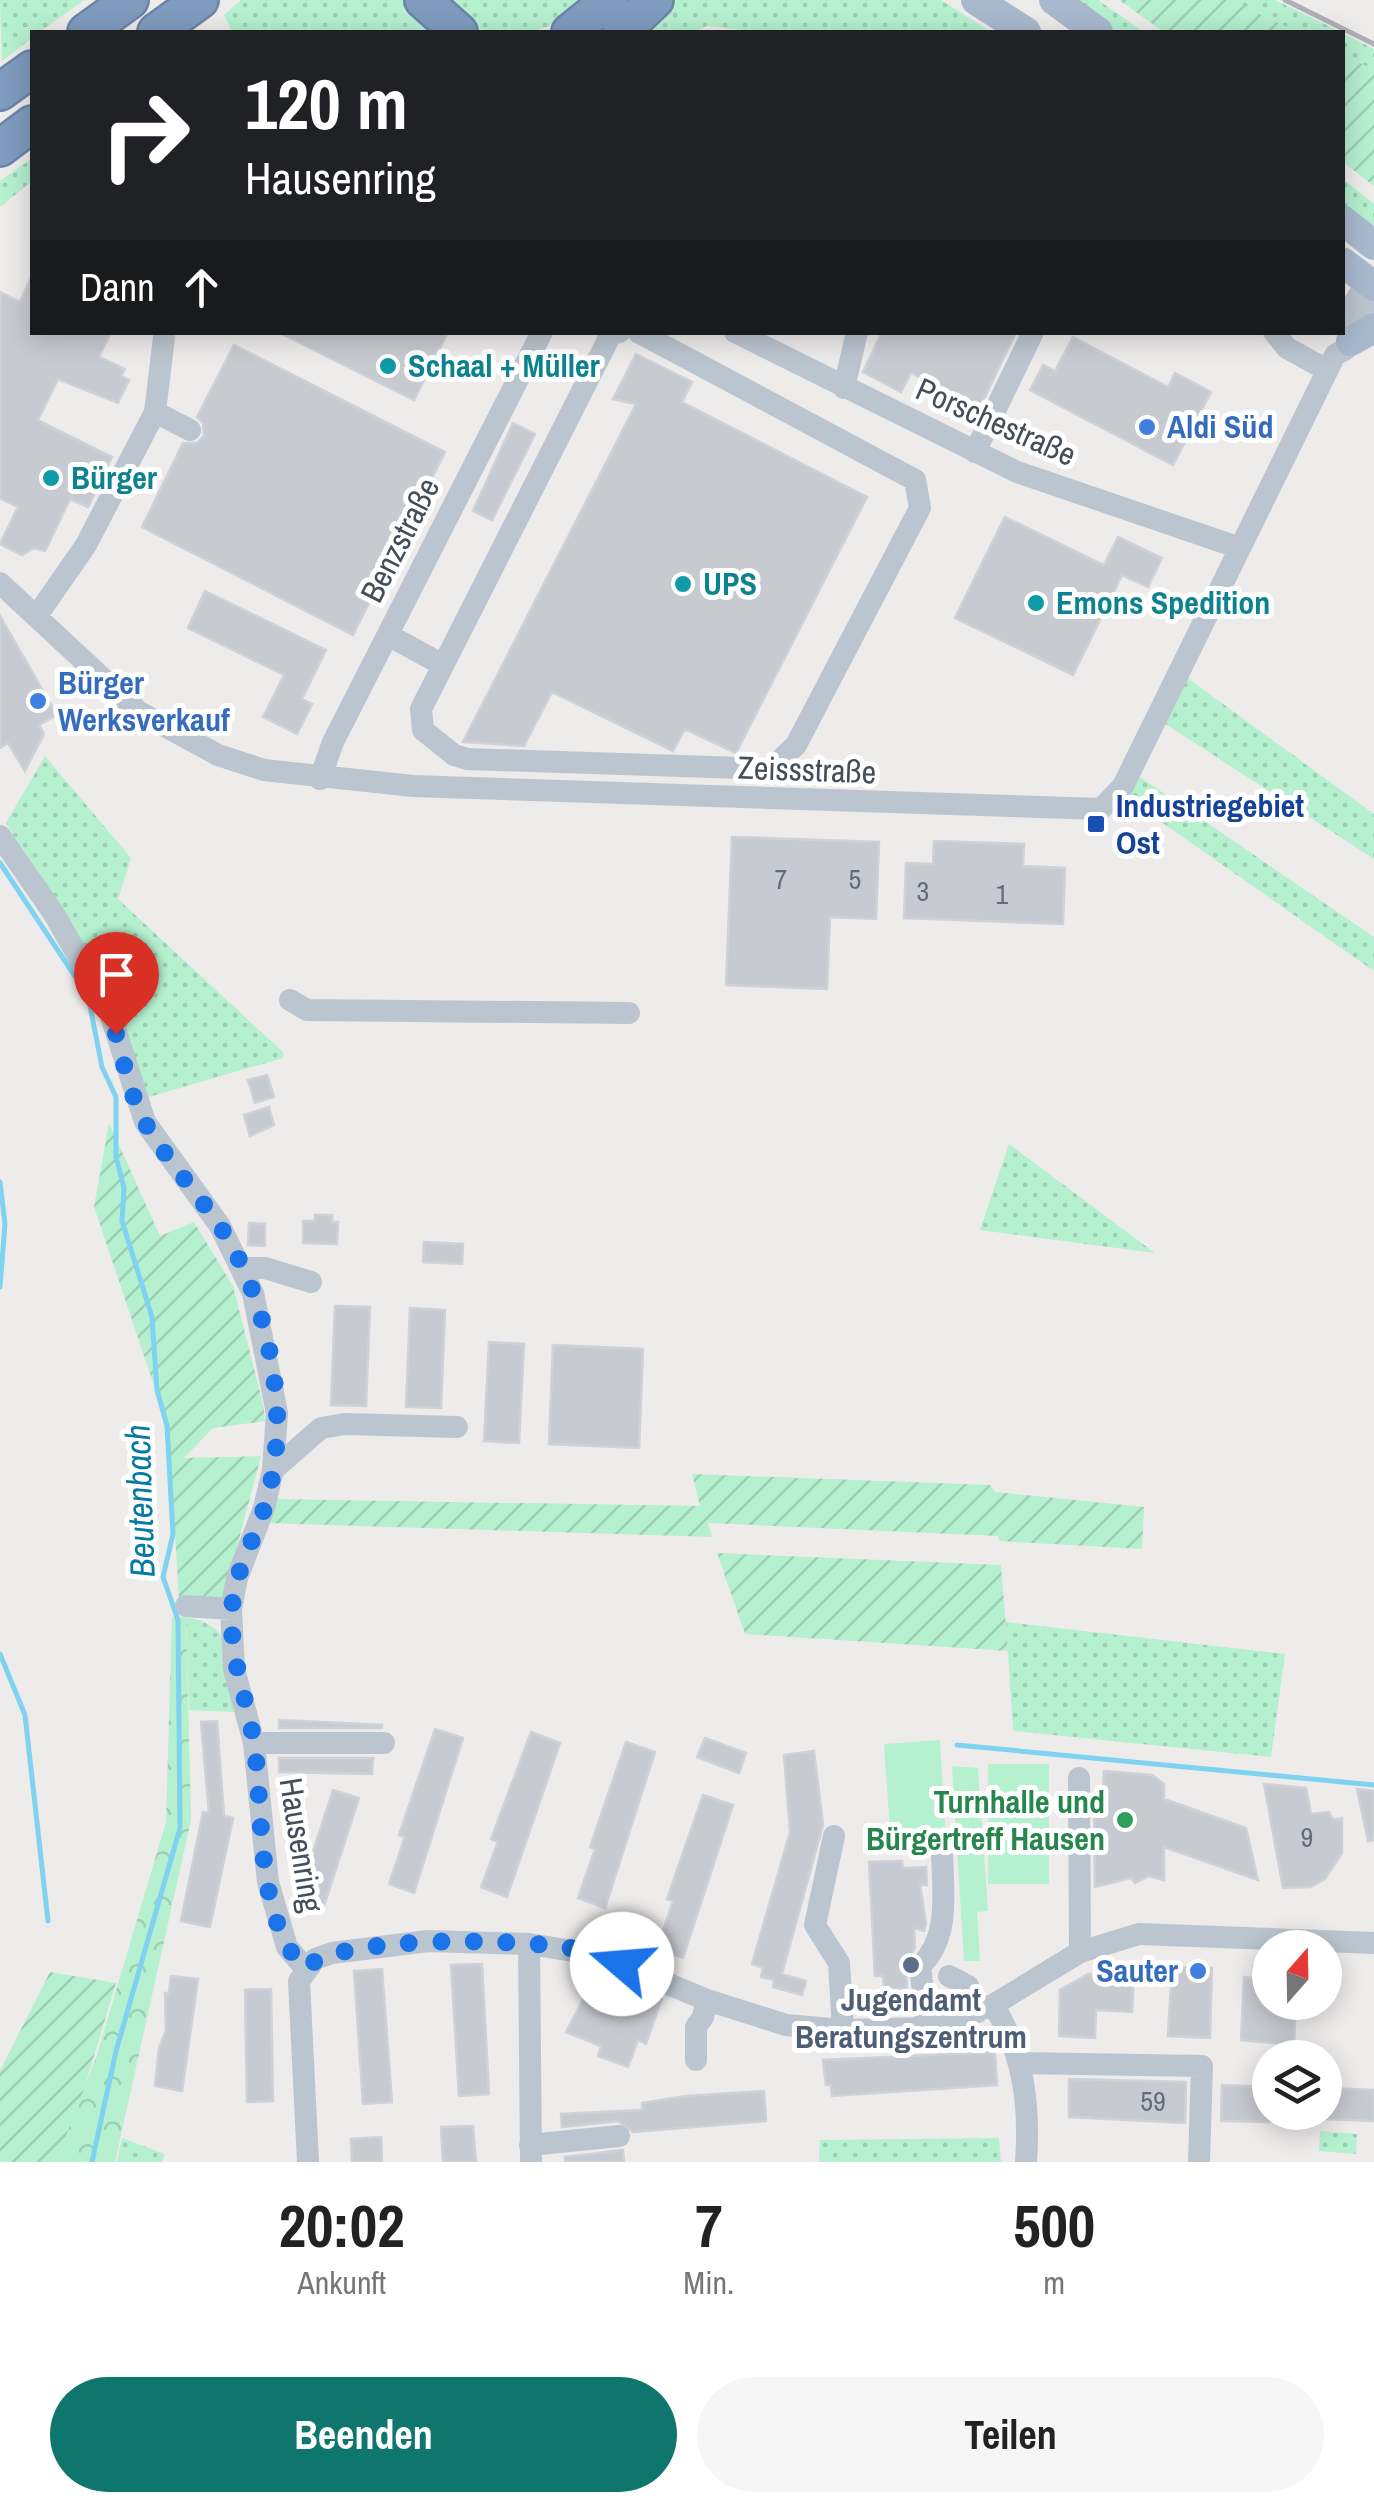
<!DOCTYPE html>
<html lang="de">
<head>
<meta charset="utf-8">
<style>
  :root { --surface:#fff; --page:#f6f6f6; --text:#222; --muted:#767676; --accent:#0f766e }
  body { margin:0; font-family:"Archivo Narrow",sans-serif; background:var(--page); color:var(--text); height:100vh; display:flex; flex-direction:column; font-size:38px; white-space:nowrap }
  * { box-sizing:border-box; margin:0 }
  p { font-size:32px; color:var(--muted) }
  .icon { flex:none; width:55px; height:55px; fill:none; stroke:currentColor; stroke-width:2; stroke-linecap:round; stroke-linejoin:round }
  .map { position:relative; height:2162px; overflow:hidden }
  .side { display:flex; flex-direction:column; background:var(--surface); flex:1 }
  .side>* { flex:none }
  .top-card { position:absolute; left:30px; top:30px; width:1315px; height:305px; border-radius:0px; box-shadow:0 5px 25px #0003; background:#202124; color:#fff; overflow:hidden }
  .needle { width:65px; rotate:20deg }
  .controls { position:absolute; left:1252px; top:1930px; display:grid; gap:20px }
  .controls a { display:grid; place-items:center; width:90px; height:90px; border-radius:50%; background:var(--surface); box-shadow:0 5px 25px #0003; font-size:50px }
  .pin { position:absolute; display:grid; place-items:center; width:85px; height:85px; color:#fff; margin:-102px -42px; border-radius:50% 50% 50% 0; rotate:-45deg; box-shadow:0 0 10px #0007 }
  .pin .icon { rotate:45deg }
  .me { position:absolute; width:110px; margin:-55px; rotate:288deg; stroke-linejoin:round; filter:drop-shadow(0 0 8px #0008) }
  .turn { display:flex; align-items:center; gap:35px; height:210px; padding:0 50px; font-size:45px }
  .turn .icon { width:130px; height:130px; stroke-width:2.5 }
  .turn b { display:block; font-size:70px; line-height:85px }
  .then { display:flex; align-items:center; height:95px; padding:0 50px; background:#0003; gap:20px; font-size:38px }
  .eta { display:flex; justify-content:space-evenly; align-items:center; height:170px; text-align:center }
  .eta b { font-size:60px; font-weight:700; line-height:70px }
  .action { display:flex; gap:20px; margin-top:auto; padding:20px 50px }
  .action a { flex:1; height:115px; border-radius:60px; background:var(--accent); color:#fff; font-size:40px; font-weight:700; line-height:115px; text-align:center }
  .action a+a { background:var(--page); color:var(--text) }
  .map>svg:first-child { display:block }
  .grass { fill:url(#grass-dots) }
  .forest { fill:url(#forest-crowns) }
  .garden { fill:url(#garden-furrows) }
  .pitch { fill:#b5f0cf }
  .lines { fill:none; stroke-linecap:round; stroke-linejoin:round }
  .stream { stroke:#7fd3f0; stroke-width:5 }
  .building { fill:#c8cad1; stroke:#cfd1d8; stroke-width:2.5 }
  .highway-casing { stroke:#6b85aa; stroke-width:40 }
  .minor { stroke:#bbc5cf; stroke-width:22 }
  .major { stroke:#a9b9cd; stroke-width:30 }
  .highway { stroke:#7f9bbe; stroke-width:35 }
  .rail { stroke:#adb0b6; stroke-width:5 }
  .route { stroke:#1a73e8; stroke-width:18; stroke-dasharray:0 32.4 }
  .culture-dot { fill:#0f9aa8; stroke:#fff; stroke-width:4 }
  .shop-dot { fill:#3f7fe0; stroke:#fff; stroke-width:4 }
  .transit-dot { fill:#1a4fb4; stroke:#fff; stroke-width:4 }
  .leisure-dot { fill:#2e9e5b; stroke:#fff; stroke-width:4 }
  .service-dot { fill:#5c6f8a; stroke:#fff; stroke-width:4 }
  .labels { text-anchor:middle; stroke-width:10; stroke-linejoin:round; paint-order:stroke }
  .number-label { font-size:28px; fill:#646d77 }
  .culture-label { font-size:32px; font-weight:bold; fill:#0d838f; stroke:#fff; text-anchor:start }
  .street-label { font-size:32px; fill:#434e59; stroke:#fff }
  .shop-label { font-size:32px; font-weight:bold; fill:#366cbe; stroke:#fff; text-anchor:start }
  .transit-label { font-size:32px; font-weight:bold; fill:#164399; stroke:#fff; text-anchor:start }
  .leisure-label { font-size:32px; font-weight:bold; fill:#27864d; stroke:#fff; text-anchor:end }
  .service-label { font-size:32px; font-weight:bold; fill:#4e5e75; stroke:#fff }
  .water-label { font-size:35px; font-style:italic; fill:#057aa3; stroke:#fff }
</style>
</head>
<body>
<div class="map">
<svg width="1374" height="2162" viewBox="0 0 1374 2162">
  <defs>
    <pattern id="grass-dots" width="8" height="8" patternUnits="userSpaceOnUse" patternTransform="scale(2.5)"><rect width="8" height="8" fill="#b5f0cf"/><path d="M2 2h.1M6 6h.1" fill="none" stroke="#9dcfb4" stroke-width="1.8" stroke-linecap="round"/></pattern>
    <pattern id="forest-crowns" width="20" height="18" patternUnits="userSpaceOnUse" patternTransform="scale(2.5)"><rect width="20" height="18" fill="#b5f0cf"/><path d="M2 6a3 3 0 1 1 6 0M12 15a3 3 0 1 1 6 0" fill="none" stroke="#9dcfb4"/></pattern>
    <pattern id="garden-furrows" width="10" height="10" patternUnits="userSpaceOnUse" patternTransform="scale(2.5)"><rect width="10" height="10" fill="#b5f0cf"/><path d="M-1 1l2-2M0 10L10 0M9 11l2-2" fill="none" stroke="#9dcfb4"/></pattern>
  </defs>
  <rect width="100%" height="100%" fill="#eeebeb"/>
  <path class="grass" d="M0 0H84L40 32H32V38L2 61Z
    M241 0H410L442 32H232L224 15Z
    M435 0H597C534 40 494 51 435 0Z
    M676 0H941L991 32H762L707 26 694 32H644Z
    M1068 0H1098L1144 32H1111Z
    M1231 0H1275L1341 32H1297Z
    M1343 33 1374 49V70L1343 55Z
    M32 158V181L0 207V181Z
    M1342 178 1374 204V231L1343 207Z
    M1186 677 1374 814V859L1164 723Z
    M45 756 131 858 118 899 284 1053 283 1058 135 1101 113 1008 6 823Z
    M1140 777 1374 937V971L1127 798Z
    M1009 1144 1155 1253 980 1230Z
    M186 1617C239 1626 230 1667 237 1712L189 1710Z
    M1006 1622 1285 1654 1271 1757 1013 1731Z
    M1320 2131 1357 2134 1356 2154 1319 2151Z
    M122 2138 165 2154 162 2162H117Z
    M999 2138 1001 2162H819L820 2140Z"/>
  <path class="forest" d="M172 1617H186L191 1820 115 2162H55L97 2055 166 1822Z"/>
  <path class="garden" d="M1119 0H1231L1297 32H1164Z
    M1343 55 1374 70V186L1343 162Z
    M109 1123 160 1236 194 1222 233 1286 264 1408 265 1421 213 1428 184 1458 261 1456 222 1603 179 1601 169 1430 94 1207Z
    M692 1474 990 1485 995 1492 1144 1507 1142 1549 1000 1541 998 1536 708 1523 712 1537 267 1523 274 1499 700 1506Z
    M717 1553 1001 1565 1008 1651 745 1634Z
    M50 1972 116 1983 84 2089 56 2162H0V2071Z"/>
  <path class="pitch" d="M940 1740 945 1827 890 1831 884 1744Z
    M988 1764H1049V1884H988Z
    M952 1766 978 1768 988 1911 977 1912 980 1961H964Z"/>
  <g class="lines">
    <path class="stream" d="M0 863 88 996 102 1067 116 1097V1157L124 1188 122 1221 152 1317 157 1390 167 1426 173 1534 163 1577 178 1620 180 1828 116 2051 92 2162
      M0 1182 5 1224 0 1287
      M0 1654 25 1715 48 1921
      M957 1745 1374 1785"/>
  </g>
  <path class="building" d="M32 275V332H111L99 357 125 369 121 376 129 380 118 403 58 379 38 420 112 457 88 507 70 499 45 551 34 548 22 555 0 544 18 507 0 498V292L20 302Z
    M278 332H448L414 400Z
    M882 332H1016L980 407 911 373 901 392 863 372Z
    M1073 337 1168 387 1175 373 1211 392 1173 465 1030 390 1043 365 1055 371Z
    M234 345 445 452 353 635 142 527 183 443H197L204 436 203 423 197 417Z
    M636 354 692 382 682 402 867 497 736 753 685 729 673 751 552 692 524 746 463 742 636 404 613 399Z
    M513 423 535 434 492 520 473 511Z
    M1005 517 1104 565 1118 537 1162 558 1148 587 1122 575 1073 675 955 618Z
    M205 591 326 650 302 699 312 704 297 734 263 717 284 675 188 628Z
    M0 616 57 715 39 725 44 734 25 771 8 743 0 748Z
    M732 837 879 842 876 919 830 917 827 989 726 985Z
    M934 841 1024 844 1023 866 1065 868 1063 924 904 918 906 863 933 864Z
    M267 1075 274 1097 255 1103 248 1080Z
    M269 1107 274 1125 250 1136 244 1115Z
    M315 1215H332V1222H338L337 1244 303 1243V1221H315Z
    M249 1223 265 1224V1246L248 1245Z
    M424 1242 463 1244 462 1264 423 1262Z
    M335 1306 370 1307 366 1406 331 1405Z
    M410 1308 445 1310 441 1408 406 1407Z
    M489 1342 524 1344 519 1443 484 1441Z
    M553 1345 643 1349 639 1448 549 1444Z
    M279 1720 382 1725V1728H279Z
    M217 1721 224 1816 233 1818 210 1927 181 1921 203 1812 209 1813 201 1722Z
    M435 1729 463 1738 414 1893 389 1884 405 1837 399 1835Z
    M531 1732 560 1743 507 1897 481 1887 498 1842 491 1839Z
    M705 1738 746 1753 739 1773 697 1757Z
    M626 1742 655 1752 605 1908 578 1898 595 1849 590 1847Z
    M814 1751 823 1825 782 1974 806 1981 802 1995 773 1987 774 1980 761 1977 763 1968 752 1964 790 1832 784 1755Z
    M279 1758H373L372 1774 279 1772Z
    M1104 1771 1152 1775 1164 1784V1799L1246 1828 1258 1880 1164 1847V1880L1149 1876 1135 1883 1131 1878 1095 1887 1094 1792 1103 1789Z
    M1264 1784 1306 1788 1311 1814 1329 1812 1333 1820 1342 1818V1853L1325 1879 1310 1887 1283 1888Z
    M1357 1789 1374 1791V1840L1368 1841Z
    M333 1790 359 1798 324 1906 298 1898Z
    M703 1795 733 1805 683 1958 657 1949 673 1901 667 1899Z
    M902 1861 903 1868 926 1867 927 1885H920L926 1923 924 1931 914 1928 915 1948 906 1962 907 1989 884 1990 883 1976H875L869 1862Z
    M482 1964 489 2094 459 2096 451 1965Z
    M1253 1966 1270 1967V2002H1296L1294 2045 1241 2040 1244 1977 1253 1978Z
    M1172 1967 1212 1968 1210 2038 1168 2036Z
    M382 1969 392 2102 363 2104 354 1971Z
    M1088 1974 1134 1975 1132 2012 1096 2010 1095 2038 1059 2036 1060 1990Z
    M171 1976 198 1979 182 2091 155 2086 159 2048 166 2030 165 1993H169Z
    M634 1986 662 1998 646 2044 638 2040 628 2067 598 2056 601 2046 566 2032 588 1990 628 2004Z
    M271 1989 273 2101 247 2102 245 1990Z
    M995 2052 997 2085 832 2096 831 2085H826L823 2060Z
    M1069 2079 1186 2082 1185 2123 1069 2117Z
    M1222 2085 1270 2087V2122L1221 2121Z
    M1325 2088 1374 2090V2121L1325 2119Z
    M764 2091 766 2121 633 2132 618 2121 562 2127 561 2114 642 2110V2103L686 2096Z
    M473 2126 476 2162H443L441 2127Z
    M381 2137 382 2162H352L351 2139Z
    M623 2150 624 2162H565V2157Z"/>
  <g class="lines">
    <g class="highway-casing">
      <path id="highway" d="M423 0 459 32
        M86 32 130 0
        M156 32 200 0
        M570 32 610 0
        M621 32 655 0
        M0 92 32 69
        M0 148 32 124"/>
    </g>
    <path class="minor" d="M1342 323 1362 290H1374
      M619 332 611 334 421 709 423 730 454 755 467 759 771 769 796 745 920 508 915 480 638 332
      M735 332 1017 472 1240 548
      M1274 332 1287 348 1327 370
      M844 388 857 332
      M155 412 190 430
      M975 452 1033 332
      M0 583 139 712 218 755 264 770 413 786 1101 809 1123 786 1335 355 1346 349 1374 307
      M38 614 86 545 155 412 164 337
      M388 635 443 665
      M320 779 333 742 542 332
      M0 836 54 914 109 1010 145 1122 220 1226 253 1293 277 1413 273 1470 264 1508 237 1578 231 1609 234 1669 254 1743 268 1882 287 1947 305 1968
      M290 1000 307 1010 629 1013
      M244 1268H265L311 1282
      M273 1470 321 1428 345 1424 457 1427
      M186 1606 231 1609
      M254 1743H384
      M1079 1778 1080 1952
      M834 1836 815 1925 839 1963 843 2030
      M529 1944 531 2162
      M949 1976 968 1986 978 2012
      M993 2005C1024 2053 1030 2106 1026 2162
      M927 2028 920 1966C952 1936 942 1888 942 1848
      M696 2060V2027L703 2017 707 2000
      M1019 2063 1202 2066 1199 2162
      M530 2145 619 2136
      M308 2162 299 1981 315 1959 332 1953 428 1941 529 1944 598 1955 707 2000 786 2025 843 2030 927 2028 993 2005 1080 1952 1139 1934 1374 1943"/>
    <path class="major" d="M976 0 1026 32
      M1054 0 1098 32
      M1342 220 1374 245
      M1342 262 1374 286
      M1351 341 1374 328"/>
    <use href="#highway" class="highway"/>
    <path class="rail" d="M1285 0 1374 44"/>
  </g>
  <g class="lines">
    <path class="route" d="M116 1034C124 1063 130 1094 144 1121 165 1158 195 1190 219 1225 255 1278 274 1348 277 1412 278 1443 274 1479 264 1509 253 1543 234 1573 232 1609 229 1657 247 1697 254 1743 264 1808 254 1921 305 1968 344 1934 517 1939 570 1948 588 1951 605 1958 622 1964"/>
  </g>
  <g class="culture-dot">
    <circle cx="388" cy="366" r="10"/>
    <circle cx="51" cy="478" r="10"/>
    <circle cx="683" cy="584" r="10"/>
    <circle cx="1036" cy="603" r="10"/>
  </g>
  <g class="shop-dot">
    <circle cx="1147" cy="427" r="10"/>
    <circle cx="38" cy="701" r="10"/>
    <circle cx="1198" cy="1971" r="10"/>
  </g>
  <rect class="transit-dot" x="1086" y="814" width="20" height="20" rx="5"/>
  <circle class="leisure-dot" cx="1125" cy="1820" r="10"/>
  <circle class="service-dot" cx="911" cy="1965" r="10"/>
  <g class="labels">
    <g class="number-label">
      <text x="781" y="889">7</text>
      <text x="855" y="889">5</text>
      <text x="923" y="901">3</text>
      <text x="1002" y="904">1</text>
      <text x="1307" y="1847">9</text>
      <text x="1153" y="2111">59</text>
    </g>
    <g class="culture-label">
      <text x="408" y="377">Schaal + Müller</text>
      <text x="71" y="489">Bürger</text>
      <text x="703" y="595">UPS</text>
      <text x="1056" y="614">Emons Spedition</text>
    </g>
    <g class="street-label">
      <text transform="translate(996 422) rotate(24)" y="11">Porschestraße</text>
      <text transform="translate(400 540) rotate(-63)" y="11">Benzstraße</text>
      <text transform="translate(807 770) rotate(2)" y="11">Zeissstraße</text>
      <text transform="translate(301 1845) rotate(81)" y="11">Hausenring</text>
    </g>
    <g class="shop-label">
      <text x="1167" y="438">Aldi Süd</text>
      <text x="58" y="694">Bürger<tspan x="58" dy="37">Werksverkauf</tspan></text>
      <text x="1178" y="1982" text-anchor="end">Sauter</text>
    </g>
    <g class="transit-label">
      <text x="1116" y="817">Industriegebiet<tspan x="1116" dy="37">Ost</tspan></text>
    </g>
    <g class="leisure-label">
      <text x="1105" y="1813">Turnhalle und<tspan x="1105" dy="37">Bürgertreff Hausen</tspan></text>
    </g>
    <g class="service-label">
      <text x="911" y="2011">Jugendamt<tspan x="911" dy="37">Beratungszentrum</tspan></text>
    </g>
    <g class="water-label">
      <text transform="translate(140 1501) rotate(-92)" y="12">Beutenbach</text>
    </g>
  </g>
</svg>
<div class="controls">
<a><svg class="needle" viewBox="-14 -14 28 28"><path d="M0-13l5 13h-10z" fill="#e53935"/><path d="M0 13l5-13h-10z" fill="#767676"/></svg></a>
<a><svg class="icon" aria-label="layers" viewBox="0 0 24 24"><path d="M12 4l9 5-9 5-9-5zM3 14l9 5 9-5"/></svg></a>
</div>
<div class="pin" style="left:116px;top:1034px;background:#d93025"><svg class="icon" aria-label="arrive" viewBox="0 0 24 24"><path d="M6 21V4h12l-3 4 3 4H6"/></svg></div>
<svg class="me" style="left:622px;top:1964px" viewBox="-20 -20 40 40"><circle r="19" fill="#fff"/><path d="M0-13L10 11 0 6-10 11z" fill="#1a73e8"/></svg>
<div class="top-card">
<div class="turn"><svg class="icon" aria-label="right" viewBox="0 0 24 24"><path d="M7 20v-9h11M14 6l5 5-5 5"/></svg><div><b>120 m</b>Hausenring</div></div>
<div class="then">Dann<svg class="icon" aria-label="ahead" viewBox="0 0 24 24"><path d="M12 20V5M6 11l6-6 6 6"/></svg></div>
</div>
</div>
<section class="side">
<div class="eta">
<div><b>20:02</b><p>Ankunft</p></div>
<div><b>7</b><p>Min.</p></div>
<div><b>500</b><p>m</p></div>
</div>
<div class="action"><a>Beenden</a><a>Teilen</a></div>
</section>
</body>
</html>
